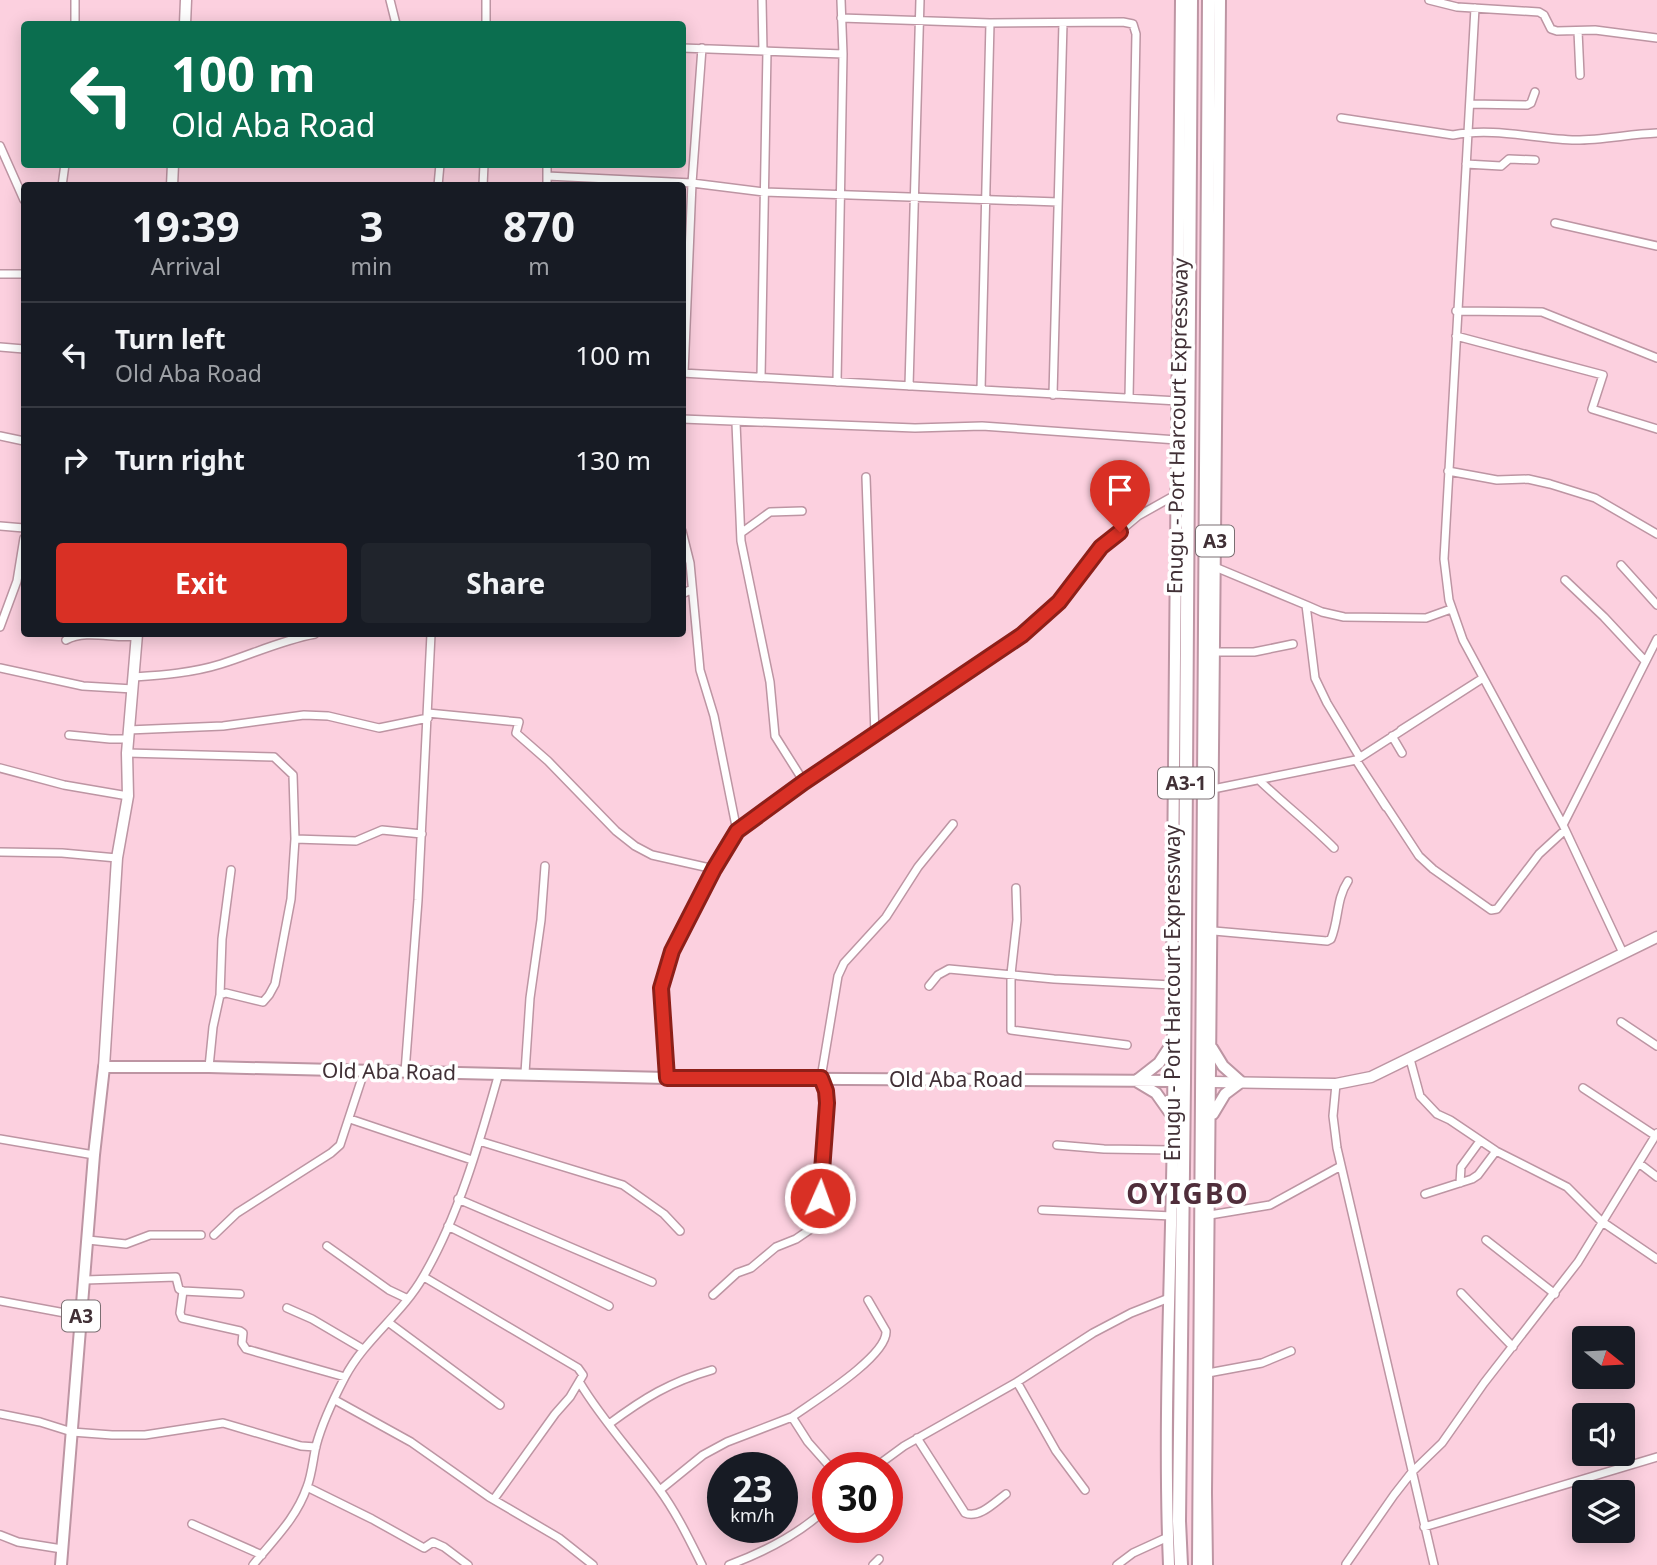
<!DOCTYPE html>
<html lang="en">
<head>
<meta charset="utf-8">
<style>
  :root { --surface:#171b24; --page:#20242c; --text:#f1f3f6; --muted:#9ea1a6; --line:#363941; --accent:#d93025 }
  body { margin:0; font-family:"Noto Sans",sans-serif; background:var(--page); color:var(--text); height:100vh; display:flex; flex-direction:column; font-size:26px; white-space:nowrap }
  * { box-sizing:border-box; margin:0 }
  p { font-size:23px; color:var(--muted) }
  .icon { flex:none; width:38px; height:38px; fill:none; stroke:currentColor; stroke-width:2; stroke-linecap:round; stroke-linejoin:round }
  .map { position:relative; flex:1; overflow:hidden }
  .panel { position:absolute; left:21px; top:182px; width:665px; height:455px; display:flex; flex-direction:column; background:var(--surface); border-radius:7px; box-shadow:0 4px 18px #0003 }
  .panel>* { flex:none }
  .banner { position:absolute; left:21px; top:21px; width:665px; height:147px; border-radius:7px; box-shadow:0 4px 18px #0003; background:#0b6e4f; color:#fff; overflow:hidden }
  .needle { width:46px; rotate:108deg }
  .controls { position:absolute; left:1572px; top:1326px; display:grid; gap:14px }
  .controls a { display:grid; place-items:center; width:63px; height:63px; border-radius:7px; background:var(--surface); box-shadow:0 4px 18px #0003; font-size:35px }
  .speed { position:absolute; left:707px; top:1452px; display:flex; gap:14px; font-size:35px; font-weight:700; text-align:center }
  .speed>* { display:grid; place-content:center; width:91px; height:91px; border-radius:50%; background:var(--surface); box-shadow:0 4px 18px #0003; line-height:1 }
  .speed small { font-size:18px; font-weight:400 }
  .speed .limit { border:10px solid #d22; background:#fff; color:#111 }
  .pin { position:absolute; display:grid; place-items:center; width:60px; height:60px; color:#fff; margin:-72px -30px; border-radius:50% 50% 50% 0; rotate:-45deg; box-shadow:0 0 7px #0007 }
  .pin .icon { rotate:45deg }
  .me { position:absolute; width:77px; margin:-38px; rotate:2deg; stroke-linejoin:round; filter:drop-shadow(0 0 5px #0008) }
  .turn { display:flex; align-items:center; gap:24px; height:147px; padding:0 35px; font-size:32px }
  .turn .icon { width:91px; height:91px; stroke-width:2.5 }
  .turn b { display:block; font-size:49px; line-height:60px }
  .eta { display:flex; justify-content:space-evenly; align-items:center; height:119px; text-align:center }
  .eta b { font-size:42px; font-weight:700; line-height:49px }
  .cta { display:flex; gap:14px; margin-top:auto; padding:14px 35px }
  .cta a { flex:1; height:80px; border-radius:7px; background:var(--accent); color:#fff; font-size:28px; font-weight:700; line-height:80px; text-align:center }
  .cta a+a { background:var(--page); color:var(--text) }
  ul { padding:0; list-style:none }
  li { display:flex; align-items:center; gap:21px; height:105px; padding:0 35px; border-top:2px solid var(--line) }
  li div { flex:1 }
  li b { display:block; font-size:26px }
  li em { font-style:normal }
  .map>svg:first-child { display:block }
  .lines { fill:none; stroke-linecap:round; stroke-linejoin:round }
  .street-casing { stroke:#bd95a3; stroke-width:10 }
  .secondary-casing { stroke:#bd95a3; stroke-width:13 }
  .primary-casing { stroke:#bd95a3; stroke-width:14 }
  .highway-casing { stroke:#bd95a3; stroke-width:16 }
  .street { stroke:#fff; stroke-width:7 }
  .secondary { stroke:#fff; stroke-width:10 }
  .primary { stroke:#fff; stroke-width:10 }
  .highway { stroke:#fff; stroke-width:12 }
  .route-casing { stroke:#8d1f18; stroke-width:18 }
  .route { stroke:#d93025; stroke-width:12 }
  .labels { text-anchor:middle; stroke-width:7; stroke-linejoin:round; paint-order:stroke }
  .shield { fill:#fff; stroke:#7a6e72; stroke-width:2 }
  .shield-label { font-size:19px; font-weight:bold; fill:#413036 }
  .street-label { font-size:21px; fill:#413036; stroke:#fff }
  .district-label { font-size:28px; font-weight:bold; letter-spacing:2px; fill:#502e3b; stroke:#fff }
</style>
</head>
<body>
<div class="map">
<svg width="1657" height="1565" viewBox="0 0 1657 1565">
  <rect width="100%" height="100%" fill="#fcd0df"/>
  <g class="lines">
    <g class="street-casing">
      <path id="street" d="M75 0V24
        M390 0 396 24
        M486 0V24
        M762 0 763 51
        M1429 0 1457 7 1539 12 1544 15 1551 29 1557 31 1595 30 1657 38
        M1475 8 1444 559 1449 600 1463 640 1563 825 1623 953
        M841 18 990 23 1123 22 1133 24 1136 34 1129 398
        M1578 31 1580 75
        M682 48 843 54
        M1470 104 1527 105 1531 103 1535 92
        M1341 118 1453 135C1494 127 1535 139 1576 140 1603 140 1630 134 1657 133
        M0 146 24 200
        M1466 164 1501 166 1509 159 1535 160
        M547 176 692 183 764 192 1058 202
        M62 186 65 164
        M438 186 440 164
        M483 186 484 164
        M547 186V164
        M1555 223 1657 246
        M0 274H24
        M1456 311 1542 312 1657 358
        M1456 336 1603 375 1592 409 1657 429
        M0 347 24 349
        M682 373 1178 401
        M684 373 692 183 702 48
        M761 377 767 51
        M837 382 843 54 841 0
        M909 386 920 0
        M981 390 990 23
        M1053 395 1063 23
        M682 419 915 428 982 426 1177 440
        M736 423 741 541 770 682 775 736 804 782
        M0 436 24 441
        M1448 471 1497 480 1528 479 1550 484 1595 498 1657 534
        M866 477 875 735
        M0 526 24 528
        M682 531 690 563 700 670 714 716 737 831
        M741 533 770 512 802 511
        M1621 565 1657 605
        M1215 567 1306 605 1315 678 1327 703 1359 756
        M1565 580 1604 617 1645 661
        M682 594 692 589
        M1306 605 1322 612 1344 617 1426 618 1451 609
        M0 627 17 581 24 538
        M66 640C86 629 114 639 136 636
        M1215 652H1254L1293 644
        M0 668 83 686 133 689
        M134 677C163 675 192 673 221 664 253 654 282 640 315 634
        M428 713 519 722 516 733 548 761 616 831 635 846 652 855 714 869
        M128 730 223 726 304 715 328 716 379 728 428 718
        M69 735 110 739H128
        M1392 736 1402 753
        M127 753 274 757 293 775 295 839 356 841 382 830 422 834
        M0 768 64 785 128 796
        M1260 781C1284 804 1310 824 1334 848
        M1213 789 1356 760 1483 678 1401 730
        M1386 807 1356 760 1419 856 1433 869 1491 910 1497 909 1539 854 1564 831
        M1563 825 1657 639
        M0 852 62 853 117 858
        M1016 888 1017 920 1011 974V1030L1127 1045
        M1214 931 1327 941 1331 939C1339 920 1336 899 1348 881
        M929 986 938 975 949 969 1054 979 1172 985
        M220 995 222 939 231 870
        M1621 1022 1657 1046
        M1410 1059 1420 1096 1437 1114 1450 1120 1496 1151 1567 1187 1601 1221 1657 1259
        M209 1067 213 1027 220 995 226 993 263 1002 269 995 275 984 291 899 295 839
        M405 1072 418 900 431 634
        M525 1073 530 998 541 920 545 866
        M667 1078 661 988 672 951 714 869 737 831 804 782 1022 636 1059 602 1101 547 1138 516 1177 494
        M1336 1084 1333 1116 1337 1148 1434 1565
        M1583 1088 1656 1136
        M350 1119 472 1160
        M0 1139 94 1155
        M479 1141 623 1185 664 1214 680 1231
        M1057 1145 1104 1149 1171 1150
        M1640 1164 1657 1177
        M1460 1183 1461 1167 1480 1141
        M1425 1194 1472 1179 1478 1175 1496 1151
        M458 1199 652 1282
        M1042 1210 1172 1216
        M1210 1215 1270 1205 1341 1166
        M448 1226 609 1306
        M214 1235 237 1213 331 1153 340 1145 364 1072
        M88 1240 126 1244 150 1235H201
        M1486 1240 1555 1294
        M327 1246 389 1290 408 1299
        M424 1277 578 1368 583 1375 570 1397 555 1414 494 1499
        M85 1280 176 1277 179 1289 183 1291 180 1313 182 1318 240 1331 243 1333 242 1343 246 1349 345 1377
        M183 1291 240 1294
        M1461 1293 1513 1347
        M713 1295 737 1273 751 1268 776 1247 796 1239 818 1224 821 1215V1173L827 1103 826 1091 821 1078 838 976 844 963 886 917 918 867 953 824
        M0 1301 81 1316
        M287 1308 312 1319 363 1349
        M388 1322 500 1405
        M1208 1373 1262 1363 1291 1351
        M1017 1382 1056 1451 1085 1490
        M580 1383C602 1420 633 1453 659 1489 676 1512 689 1539 702 1565
        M335 1400 411 1442 489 1497 559 1538 593 1565
        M0 1414 40 1422 72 1432 112 1435H145L223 1423 301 1446 316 1447
        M792 1417C813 1402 888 1356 886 1331L868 1300
        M609 1424C644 1398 670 1382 712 1370
        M917 1438 965 1513C979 1519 995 1502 1006 1494
        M874 1468 904 1446 1017 1382 1093 1333 1131 1313 1169 1298
        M307 1487 372 1519 424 1548 433 1542 444 1547 468 1565
        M660 1490 703 1455 727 1442 792 1417 808 1442 831 1468
        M192 1524 262 1555
        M1424 1527 1657 1457
        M0 1535 18 1542 62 1549
        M1346 1564 1394 1495 1412 1472 1442 1443 1484 1383 1578 1262 1657 1133
        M253 1565C273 1540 296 1519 307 1487 312 1474 313 1459 316 1446 322 1423 334 1398 345 1377 365 1339 402 1314 423 1277 459 1216 480 1140 499 1073
        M729 1565C764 1552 801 1533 828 1507
        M873 1565 879 1559
        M1117 1565 1133 1553 1168 1537"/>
    </g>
    <g class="secondary-casing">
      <path id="secondary" d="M185 24 186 0
        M172 186 173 164
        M104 1067 117 858 128 796 127 753 137 634
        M1212 1082 1336 1084 1371 1077 1657 937"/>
    </g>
    <g class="primary-casing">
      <path id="primary" d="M1212 1048 1223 1066 1241 1082 1225 1094 1213 1114
        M1173 1117 1156 1093 1136 1081 1159 1063 1174 1040
        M61 1565 94 1155 104 1067H209L667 1078 1173 1081
        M1169 1565C1161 1372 1178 1178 1172 985L1181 0
        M1207 1565 1206 1493C1213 996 1217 498 1220 0"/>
    </g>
    <g class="highway-casing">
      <path id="highway" d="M1181 1565 1179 1521 1184 1082 1191 0
        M1199 1565 1209 0"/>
    </g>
    <use href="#street" class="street"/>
    <use href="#secondary" class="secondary"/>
    <use href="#primary" class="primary"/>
    <use href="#highway" class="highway"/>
  </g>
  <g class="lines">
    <g class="route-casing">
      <path id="route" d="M820 1198 827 1103 826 1091 821 1078H667L661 988 672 951 714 869 737 831 804 782 1022 635 1059 602 1101 547 1120 532"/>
    </g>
    <use href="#route" class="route"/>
  </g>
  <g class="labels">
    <g class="shield">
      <rect x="1196" y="525.5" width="38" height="31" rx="5"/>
      <rect x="1158" y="767.5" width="56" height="31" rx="5"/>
      <rect x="62" y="1300.5" width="38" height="31" rx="5"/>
    </g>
    <g class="shield-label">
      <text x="1215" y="548">A3</text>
      <text x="1186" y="790">A3-1</text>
      <text x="81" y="1323">A3</text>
    </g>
    <g class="street-label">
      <text transform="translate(1178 426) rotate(-89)" y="7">Enugu - Port Harcourt Expressway</text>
      <text transform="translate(1173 993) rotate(-90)" y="7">Enugu - Port Harcourt Expressway</text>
      <text transform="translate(389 1072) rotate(1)" y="7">Old Aba Road</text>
      <text x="956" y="1087">Old Aba Road</text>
    </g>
    <g class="district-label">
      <text x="1188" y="1204">OYIGBO</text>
    </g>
  </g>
</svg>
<div class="controls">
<a><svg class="needle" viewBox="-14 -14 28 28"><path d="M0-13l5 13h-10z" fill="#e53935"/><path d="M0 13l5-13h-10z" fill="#9ea1a6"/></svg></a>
<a><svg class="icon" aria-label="sound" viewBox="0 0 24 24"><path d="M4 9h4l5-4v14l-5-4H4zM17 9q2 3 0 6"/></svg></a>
<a><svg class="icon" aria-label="layers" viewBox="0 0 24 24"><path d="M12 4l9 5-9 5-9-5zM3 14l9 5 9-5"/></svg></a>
</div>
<div class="speed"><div>23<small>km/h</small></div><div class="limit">30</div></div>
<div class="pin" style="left:1120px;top:532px;background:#d93025"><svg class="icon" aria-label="arrive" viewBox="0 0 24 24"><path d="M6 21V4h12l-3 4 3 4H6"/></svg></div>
<svg class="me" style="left:820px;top:1198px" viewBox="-20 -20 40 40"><circle r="17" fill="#d93025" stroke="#fff" stroke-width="3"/><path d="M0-11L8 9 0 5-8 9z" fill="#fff"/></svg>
<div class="banner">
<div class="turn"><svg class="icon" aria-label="left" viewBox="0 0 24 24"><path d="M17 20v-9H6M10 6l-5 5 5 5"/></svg><div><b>100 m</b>Old Aba Road</div></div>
</div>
<section class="panel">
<div class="eta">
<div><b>19:39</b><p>Arrival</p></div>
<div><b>3</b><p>min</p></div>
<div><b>870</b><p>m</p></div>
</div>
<ul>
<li><svg class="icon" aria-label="left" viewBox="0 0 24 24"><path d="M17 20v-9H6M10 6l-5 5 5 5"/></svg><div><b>Turn left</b><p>Old Aba Road</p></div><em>100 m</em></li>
<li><svg class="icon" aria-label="right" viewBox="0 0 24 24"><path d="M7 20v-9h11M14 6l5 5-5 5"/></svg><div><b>Turn right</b></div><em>130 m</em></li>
</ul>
<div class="cta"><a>Exit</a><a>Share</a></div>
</section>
</div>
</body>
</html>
